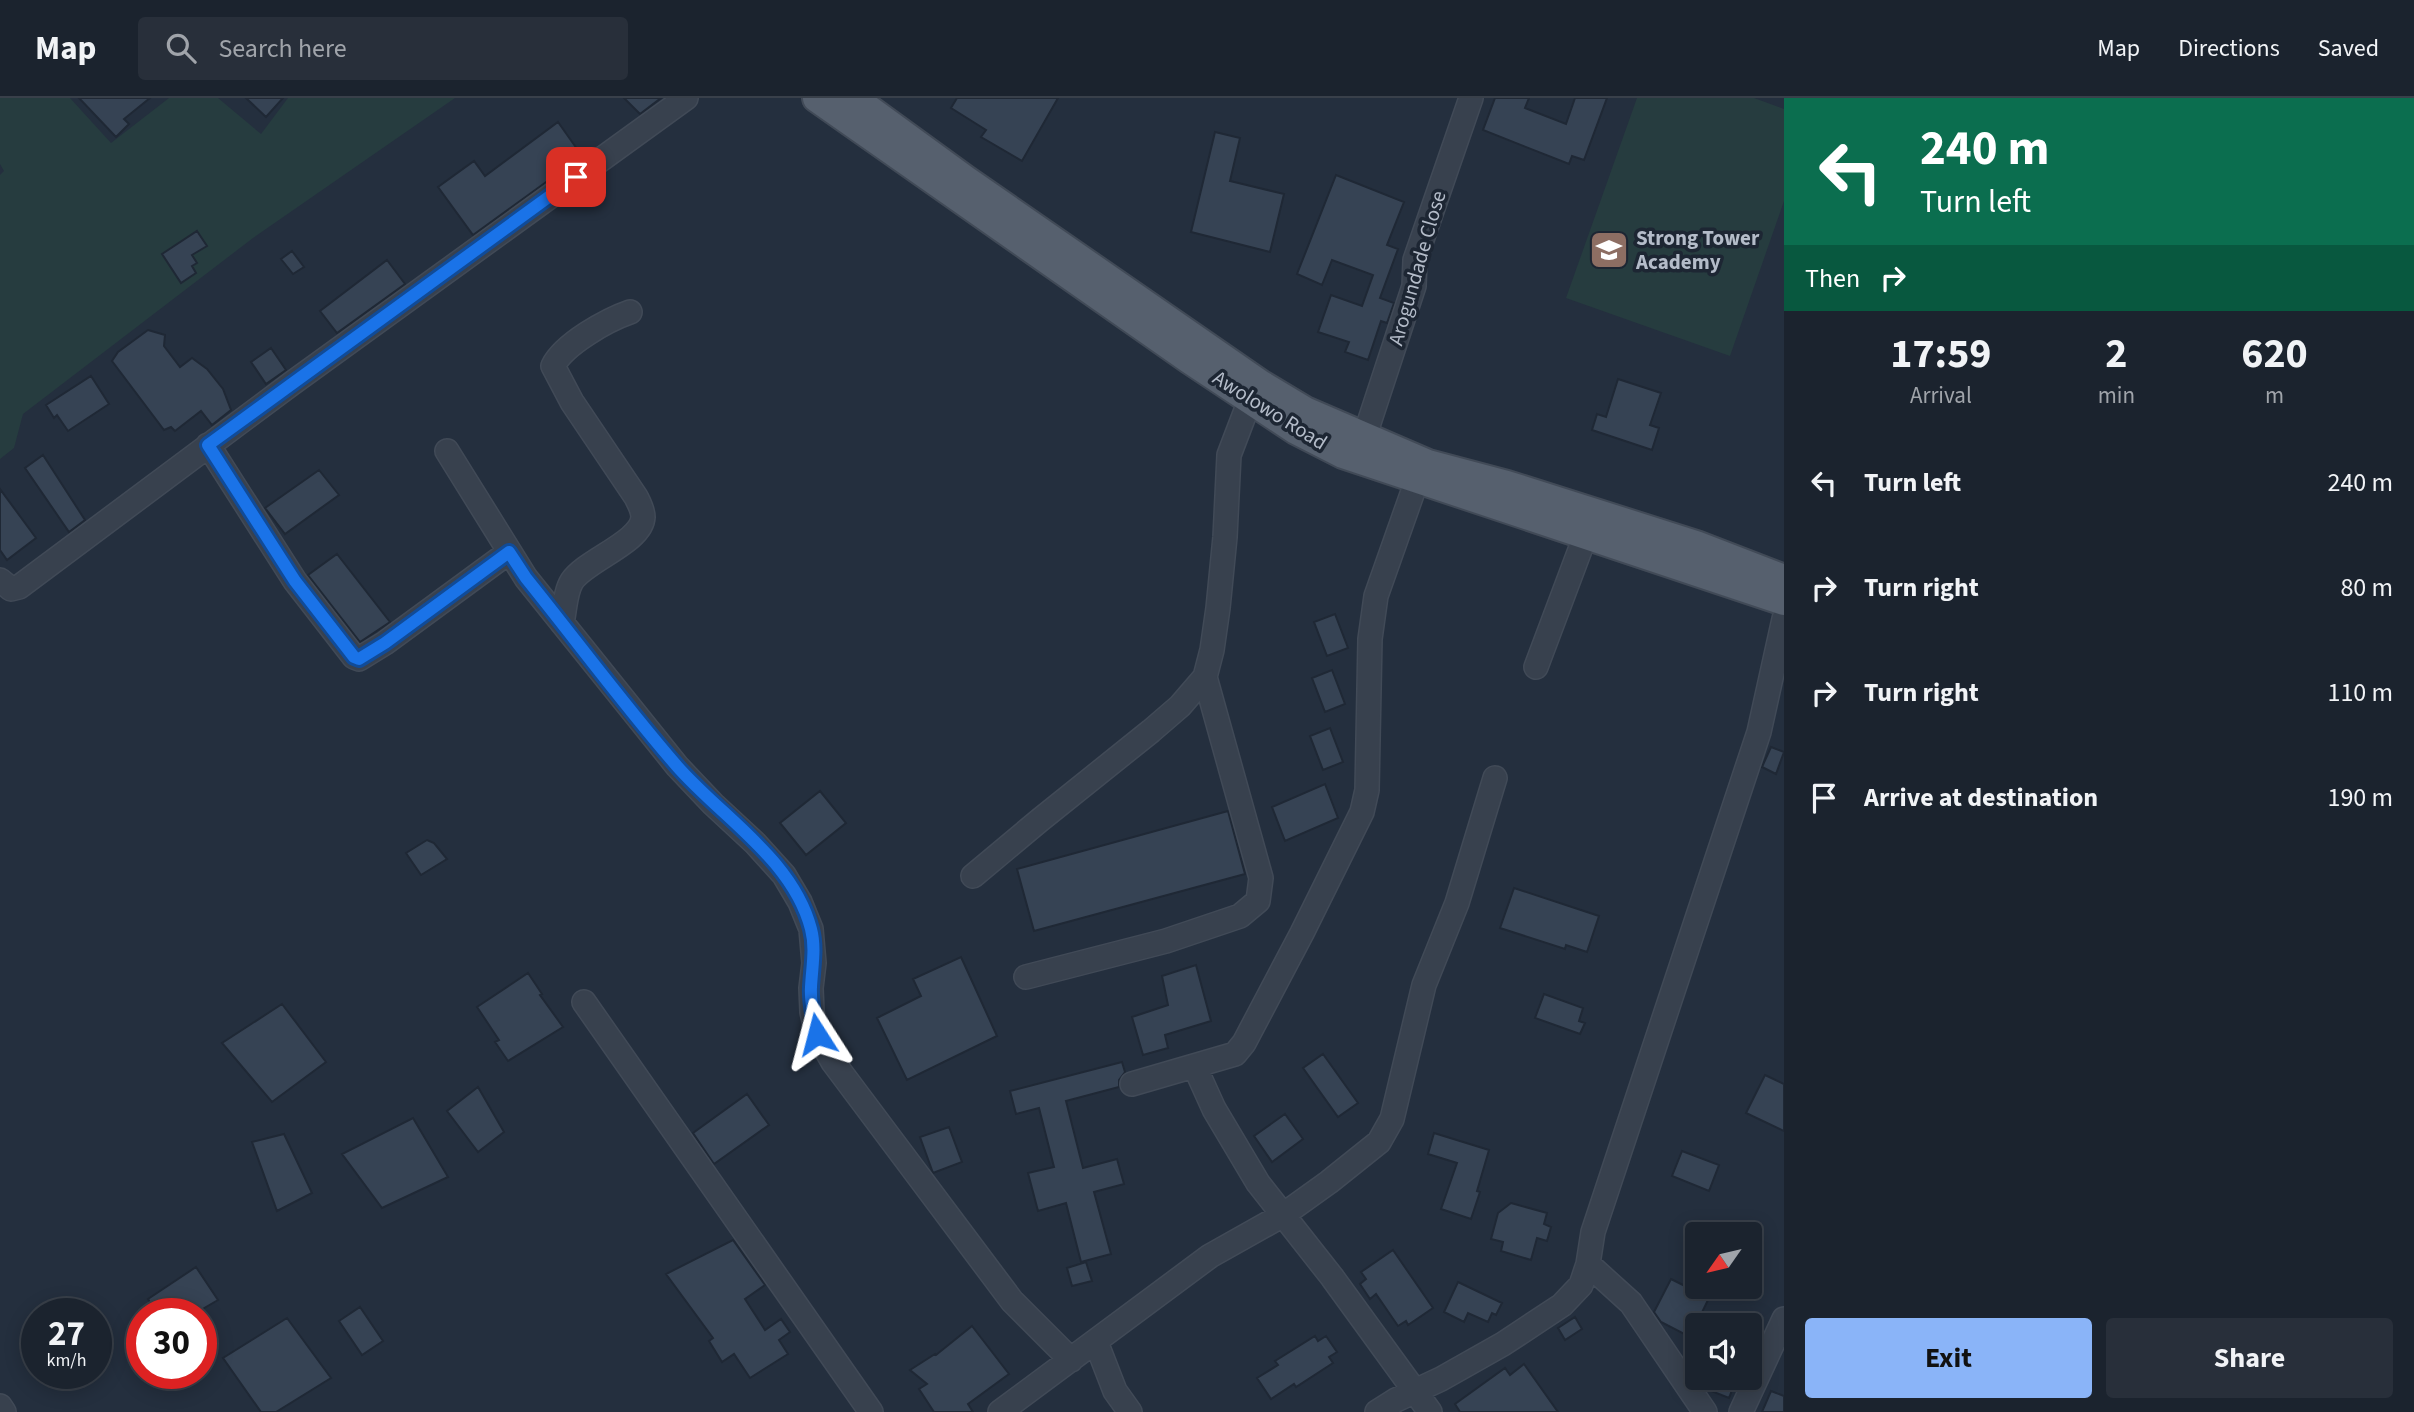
<!DOCTYPE html>
<html lang="en">
<head>
<meta charset="utf-8">
<style>
  :root { --surface:#1b232e; --page:#282f3a; --text:#f1f3f6; --muted:#a0a4aa; --line:#39404a; --accent:#8ab4f8 }
  body { margin:0; font-family:"Source Sans 3",sans-serif; background:var(--page); color:var(--text); height:100vh; display:flex; flex-direction:column; font-size:26px; white-space:nowrap }
  * { box-sizing:border-box; margin:0 }
  p { font-size:23px; color:var(--muted) }
  .icon { flex:none; width:38px; height:38px; fill:none; stroke:currentColor; stroke-width:2; stroke-linecap:round; stroke-linejoin:round }
  .map { position:relative; flex:1; overflow:hidden }
  .drawer { display:flex; flex-direction:column; background:var(--surface); width:630px }
  .drawer>* { flex:none }
  .hud { background:#0b6e4f; color:#fff; overflow:hidden }
  .needle { width:46px; rotate:236deg }
  .tools { position:absolute; left:1685px; top:1124px; display:grid; gap:14px }
  .tools a { display:grid; place-items:center; width:77px; height:77px; border-radius:7px; background:var(--surface); box-shadow:0 4px 18px #0003,0 0 0 2px var(--line); font-size:35px }
  .speed { position:absolute; left:21px; top:1200px; display:flex; gap:14px; font-size:35px; font-weight:700; text-align:center }
  .speed>* { display:grid; place-content:center; width:91px; height:91px; border-radius:50%; background:var(--surface); box-shadow:0 4px 18px #0003,0 0 0 2px var(--line); line-height:1 }
  .speed small { font-size:18px; font-weight:400 }
  .speed .limit { border:10px solid #d22; background:#fff; color:#111 }
  .pin { position:absolute; display:grid; place-items:center; width:60px; height:60px; color:#fff; margin:-30px; border-radius:14px; box-shadow:0 4px 10px #0006 }
  .me { position:absolute; width:77px; margin:-38px; rotate:351deg; stroke-linejoin:round; filter:drop-shadow(0 0 5px #0008) }
  .turn { display:flex; align-items:center; gap:24px; height:147px; padding:0 21px; font-size:32px }
  .turn .icon { width:91px; height:91px; stroke-width:2.5 }
  .turn b { display:block; font-size:49px; line-height:60px }
  .then { display:flex; align-items:center; height:66px; padding:0 21px; background:#0003; gap:14px; font-size:26px }
  .eta { display:flex; justify-content:space-evenly; align-items:center; height:119px; text-align:center }
  .eta b { font-size:42px; font-weight:700; line-height:49px }
  .button { display:flex; gap:14px; margin-top:auto; padding:14px 21px }
  .button a { flex:1; height:80px; border-radius:7px; background:var(--accent); color:#111; font-size:28px; font-weight:700; line-height:80px; text-align:center }
  .button a+a { background:var(--page); color:var(--text) }
  ul { padding:0; list-style:none }
  li { display:flex; align-items:center; gap:21px; height:105px; padding:0 21px }
  li div { flex:1 }
  li b { display:block; font-size:26px }
  li em { font-style:normal }
  header { display:flex; align-items:center; gap:42px; box-sizing:border-box; height:98px; padding:0 35px; background:var(--surface); border-bottom:2px solid var(--line) }
  header strong { font-size:33px }
  nav { display:flex; gap:38px; margin-inline-start:auto; font-size:24px }
  .search { width:490px; height:63px; background:var(--page); display:flex; align-items:center; gap:18px; box-sizing:border-box; padding:0 24px; border-radius:7px; color:var(--muted); font-size:26px }
  main { display:flex; flex:1; min-height:0 }
  .map>svg:first-child { display:block }
  .green { fill:#263c3f }
  .building { fill:#364354; stroke:#1f2835; stroke-width:2 }
  .lines { fill:none; stroke-linecap:round; stroke-linejoin:round }
  .minor-casing { stroke:#414a57; stroke-width:26 }
  .major-casing { stroke:#414a57; stroke-width:32 }
  .minor { stroke:#38414e; stroke-width:23 }
  .major { stroke:#56606e; stroke-width:28 }
  .route-casing { stroke:#114b97; stroke-width:18 }
  .route { stroke:#1a73e8; stroke-width:12 }
  .labels { text-anchor:middle; stroke-width:7; stroke-linejoin:round; paint-order:stroke }
  .poi-label { font-size:21px; font-weight:bold; fill:#b4bcc9; stroke:#1d2633; text-anchor:start }
  .street-label { font-size:21px; fill:#b4bcc9; stroke:#1d2633 }
</style>
</head>
<body>
<header>
<strong>Map</strong>
<div class="search"><svg class="icon" aria-label="search" viewBox="0 0 24 24"><circle cx="10" cy="10" r="6"/><path d="M15 15l6 6"/></svg>Search here</div>
<nav><a>Map</a><a>Directions</a><a>Saved</a></nav>
</header>
<main>
<div class="map">
<svg width="1784" height="1314" viewBox="0 0 1784 1314">
  <rect width="100%" height="100%" fill="#242f3e"/>
  <path class="green" d="M0 0H70L111 45 169 0H218L261 36 288 0H455L253 140 23 316 14 350 0 361V77L4 73 0 66Z
    M1637 0H1754L1784 11V103L1730 258 1566 200Z"/>
  <path class="building" d="M79 0H150L124 21 129 26 116 39Z
    M246 0H283L266 19Z
    M624 0H661L640 16Z
    M957 0H1058L1022 63 981 39 986 32 951 10Z
    M1495 0H1529L1525 10 1566 26 1575 0H1607L1584 62 1572 58 1569 66 1483 32Z
    M558 24 582 58 473 137 438 89 474 63 485 78Z
    M1215 34 1240 40 1230 83 1284 96 1270 154 1191 134Z
    M1336 77 1404 104 1387 147 1398 151 1380 200 1394 205 1387 225 1381 223 1368 262 1345 254 1349 244 1318 234 1331 197 1362 208 1373 177 1332 162 1322 187 1297 176Z
    M197 133 207 148 192 157 197 165 192 168 196 175 181 185 162 156Z
    M292 153 304 169 293 176 281 161Z
    M387 162 405 186 337 235 320 213Z
    M148 232 165 237 164 248 180 269 192 260 207 271 223 291 231 312 212 327 201 313 175 333 171 329 164 332 112 263 118 254Z
    M271 250 286 272 266 286 251 264Z
    M91 278 109 306 68 333 57 317 54 320 46 307Z
    M1618 281 1661 295 1650 327 1659 330 1652 352 1592 332 1597 316 1606 319Z
    M43 357 85 422 69 434 25 370Z
    M319 372 339 397 285 436 265 410Z
    M0 391 36 440 7 462 0 452Z
    M337 456 390 524 360 544 308 477Z
    M1335 516 1348 550 1327 558 1314 524Z
    M1332 572 1345 606 1325 614 1312 580Z
    M1330 630 1343 664 1323 672 1310 638Z
    M1771 649 1784 654 1776 676 1762 669Z
    M1325 686 1338 720 1285 743 1272 709Z
    M820 693 846 725 806 757 780 725Z
    M1228 713 1245 776 1034 833 1017 771Z
    M427 742 434 745 447 761 421 777 406 755Z
    M1514 790 1599 818 1587 854 1566 847 1565 851 1500 830Z
    M961 859 997 938 907 982 877 920 921 898 913 881Z
    M1196 867 1211 923 1165 937 1168 950 1143 957 1132 919 1168 907 1162 878Z
    M528 875 542 896 540 897 563 929 508 963 495 944 499 942 477 909Z
    M1544 896 1583 910 1579 923 1585 925 1580 936 1535 920Z
    M282 906 326 964 272 1004 222 945Z
    M1323 956 1358 1005 1338 1019 1303 970Z
    M1122 964 1125 974 1119 982V989L1066 1003 1083 1070 1117 1061 1124 1086 1094 1094 1111 1156 1081 1164 1066 1105 1038 1113 1028 1075 1054 1069 1039 1010 1016 1016 1010 993Z
    M1765 977 1784 986V1033L1746 1015Z
    M478 989 504 1034 478 1054 447 1013Z
    M747 996 769 1027 714 1066 693 1035Z
    M1285 1016 1303 1041 1272 1064 1254 1038Z
    M413 1020 448 1079 382 1110 342 1056Z
    M949 1029 962 1064 933 1075 920 1039Z
    M1434 1035 1489 1052 1477 1093 1480 1094 1471 1121 1441 1111 1457 1065 1428 1056Z
    M284 1036 312 1095 277 1113 252 1044Z
    M1682 1053 1719 1067 1709 1093 1672 1078Z
    M1511 1105 1547 1115 1544 1126 1551 1129 1547 1143 1537 1140 1531 1162 1501 1153 1503 1144 1491 1141 1498 1115Z
    M733 1142 765 1187 745 1201 765 1232 781 1221 790 1234 779 1242 788 1256 750 1280 734 1256 722 1264 709 1243 713 1240 666 1176Z
    M1393 1152 1433 1210 1408 1227 1406 1223 1398 1228 1376 1196 1370 1201 1360 1186 1366 1181 1361 1174Z
    M1086 1164 1092 1183 1072 1188 1067 1170Z
    M196 1169 218 1202 194 1216H157L148 1201Z
    M1671 1181 1709 1200 1690 1239 1661 1224 1654 1214Z
    M1458 1184 1502 1205 1496 1217 1492 1215 1488 1224 1468 1215 1464 1224 1444 1214Z
    M360 1209 383 1243 362 1257 339 1223Z
    M1575 1219 1582 1231 1565 1242 1558 1230Z
    M287 1220 331 1280 276 1314H261L223 1260Z
    M972 1228 1009 1276 968 1306 973 1314H934L919 1291 927 1286 910 1272 935 1256 936 1257Z
    M1315 1238 1318 1243 1326 1238 1337 1254 1329 1259 1333 1265 1296 1289 1294 1286 1271 1301 1257 1280 1278 1267 1275 1263Z
    M1524 1266 1558 1314H1460L1455 1306 1505 1270 1510 1277Z
    M1698 1279H1737L1729 1300 1706 1291Z
    M1771 1293 1784 1298V1314H1762Z"/>
  <g class="lines">
    <g class="minor-casing">
      <path id="minor" d="M1364 340 1414 188 1415 162 1471 0
        M208 347 295 483 354 559 359 561 385 545 509 454
        M447 353 526 480 677 668 713 706 755 745 784 777 800 804 811 831 814 865 811 890 812 914 817 936 833 964 1012 1203 1071 1262
        M0 482 11 491 19 489 291 286 686 0
        M562 525C565 512 565 494 572 483 586 462 642 444 643 419 643 412 639 405 636 399L572 304 553 268C564 246 607 222 630 214
        M1536 569 1586 436
        M973 778 1040 722 1151 633 1180 608 1205 579 1212 552 1218 510 1225 439 1229 357 1250 302
        M1026 879 1166 843 1240 818 1258 803 1261 780 1205 579
        M584 904 871 1314
        M1195 969 1214 1011 1258 1085 1332 1179 1430 1314
        M1132 986 1235 956 1244 945 1302 835 1362 714 1367 692 1370 541 1376 498 1417 382
        M1588 1166 1631 1205 1705 1314
        M1096 1244 1115 1293 1130 1314
        M0 1308 4 1314
        M1000 1314 1210 1158 1283 1117 1329 1084 1379 1044 1392 1021 1424 887 1457 805 1495 680
        M1377 1314 1396 1302 1441 1281 1503 1246 1562 1207 1581 1187 1588 1166 1593 1134 1759 634 1784 521
        M1741 1314 1784 1221"/>
    </g>
    <g class="major-casing">
      <path id="major" d="M817 0 1189 261 1296 332 1343 356 1784 503
        M853 0 967 83 1260 286 1305 313 1428 366 1507 387 1696 447 1784 481"/>
    </g>
    <use href="#minor" class="minor"/>
    <use href="#major" class="major"/>
  </g>
  <g class="lines">
    <g class="route-casing">
      <path id="route" d="M576 79 208 347 295 483 354 559 359 561 385 545 509 454 526 480C576 542 624 607 676 667 721 719 793 761 811 831 816 850 812 869 811 889 810 905 814 921 817 936"/>
    </g>
    <use href="#route" class="route"/>
  </g>
  <defs>
    <g id="school-square" transform="scale(2.0125)"><rect x="-9" y="-9" width="18" height="18" rx="4" fill="#8d6e63" stroke="#1d2633"/><path d="M0-5L7-2L0 1L-7-2ZM-4 1L0 2.5L4 1V4Q0 6-4 4Z" fill="#fff"/></g>
  </defs>
  <g fill-rule="evenodd">
    <use href="#school-square" x="1609" y="152"/>
  </g>
  <g class="labels">
    <g class="poi-label">
      <text x="1636" y="147">Strong Tower<tspan x="1636" dy="24">Academy</tspan></text>
    </g>
    <g class="street-label">
      <text transform="translate(1417 170) rotate(-74)" y="7">Arogundade Close</text>
      <text transform="translate(1270 312) rotate(32)" y="7">Awolowo Road</text>
    </g>
  </g>
</svg>
<div class="tools">
<a><svg class="needle" viewBox="-14 -14 28 28"><path d="M0-13l5 13h-10z" fill="#e53935"/><path d="M0 13l5-13h-10z" fill="#a0a4aa"/></svg></a>
<a><svg class="icon" aria-label="sound" viewBox="0 0 24 24"><path d="M4 9h4l5-4v14l-5-4H4zM17 9q2 3 0 6"/></svg></a>
</div>
<div class="speed"><div>27<small>km/h</small></div><div class="limit">30</div></div>
<div class="pin" style="left:576px;top:79px;background:#d93025"><svg class="icon" aria-label="arrive" viewBox="0 0 24 24"><path d="M6 21V4h12l-3 4 3 4H6"/></svg></div>
<svg class="me" style="left:817px;top:936px" viewBox="-20 -20 40 40"><path d="M0-17L14 15 0 8-14 15z" fill="#1a73e8" stroke="#fff" stroke-width="4"/></svg>
</div>
<section class="drawer">
<div class="hud">
<div class="turn"><svg class="icon" aria-label="left" viewBox="0 0 24 24"><path d="M17 20v-9H6M10 6l-5 5 5 5"/></svg><div><b>240 m</b>Turn left</div></div>
<div class="then">Then<svg class="icon" aria-label="right" viewBox="0 0 24 24"><path d="M7 20v-9h11M14 6l5 5-5 5"/></svg></div>
</div>
<div class="eta">
<div><b>17:59</b><p>Arrival</p></div>
<div><b>2</b><p>min</p></div>
<div><b>620</b><p>m</p></div>
</div>
<ul>
<li><svg class="icon" aria-label="left" viewBox="0 0 24 24"><path d="M17 20v-9H6M10 6l-5 5 5 5"/></svg><div><b>Turn left</b></div><em>240 m</em></li>
<li><svg class="icon" aria-label="right" viewBox="0 0 24 24"><path d="M7 20v-9h11M14 6l5 5-5 5"/></svg><div><b>Turn right</b></div><em>80 m</em></li>
<li><svg class="icon" aria-label="right" viewBox="0 0 24 24"><path d="M7 20v-9h11M14 6l5 5-5 5"/></svg><div><b>Turn right</b></div><em>110 m</em></li>
<li><svg class="icon" aria-label="arrive" viewBox="0 0 24 24"><path d="M6 21V4h12l-3 4 3 4H6"/></svg><div><b>Arrive at destination</b></div><em>190 m</em></li>
</ul>
<div class="button"><a>Exit</a><a>Share</a></div>
</section>
</main>
</body>
</html>
